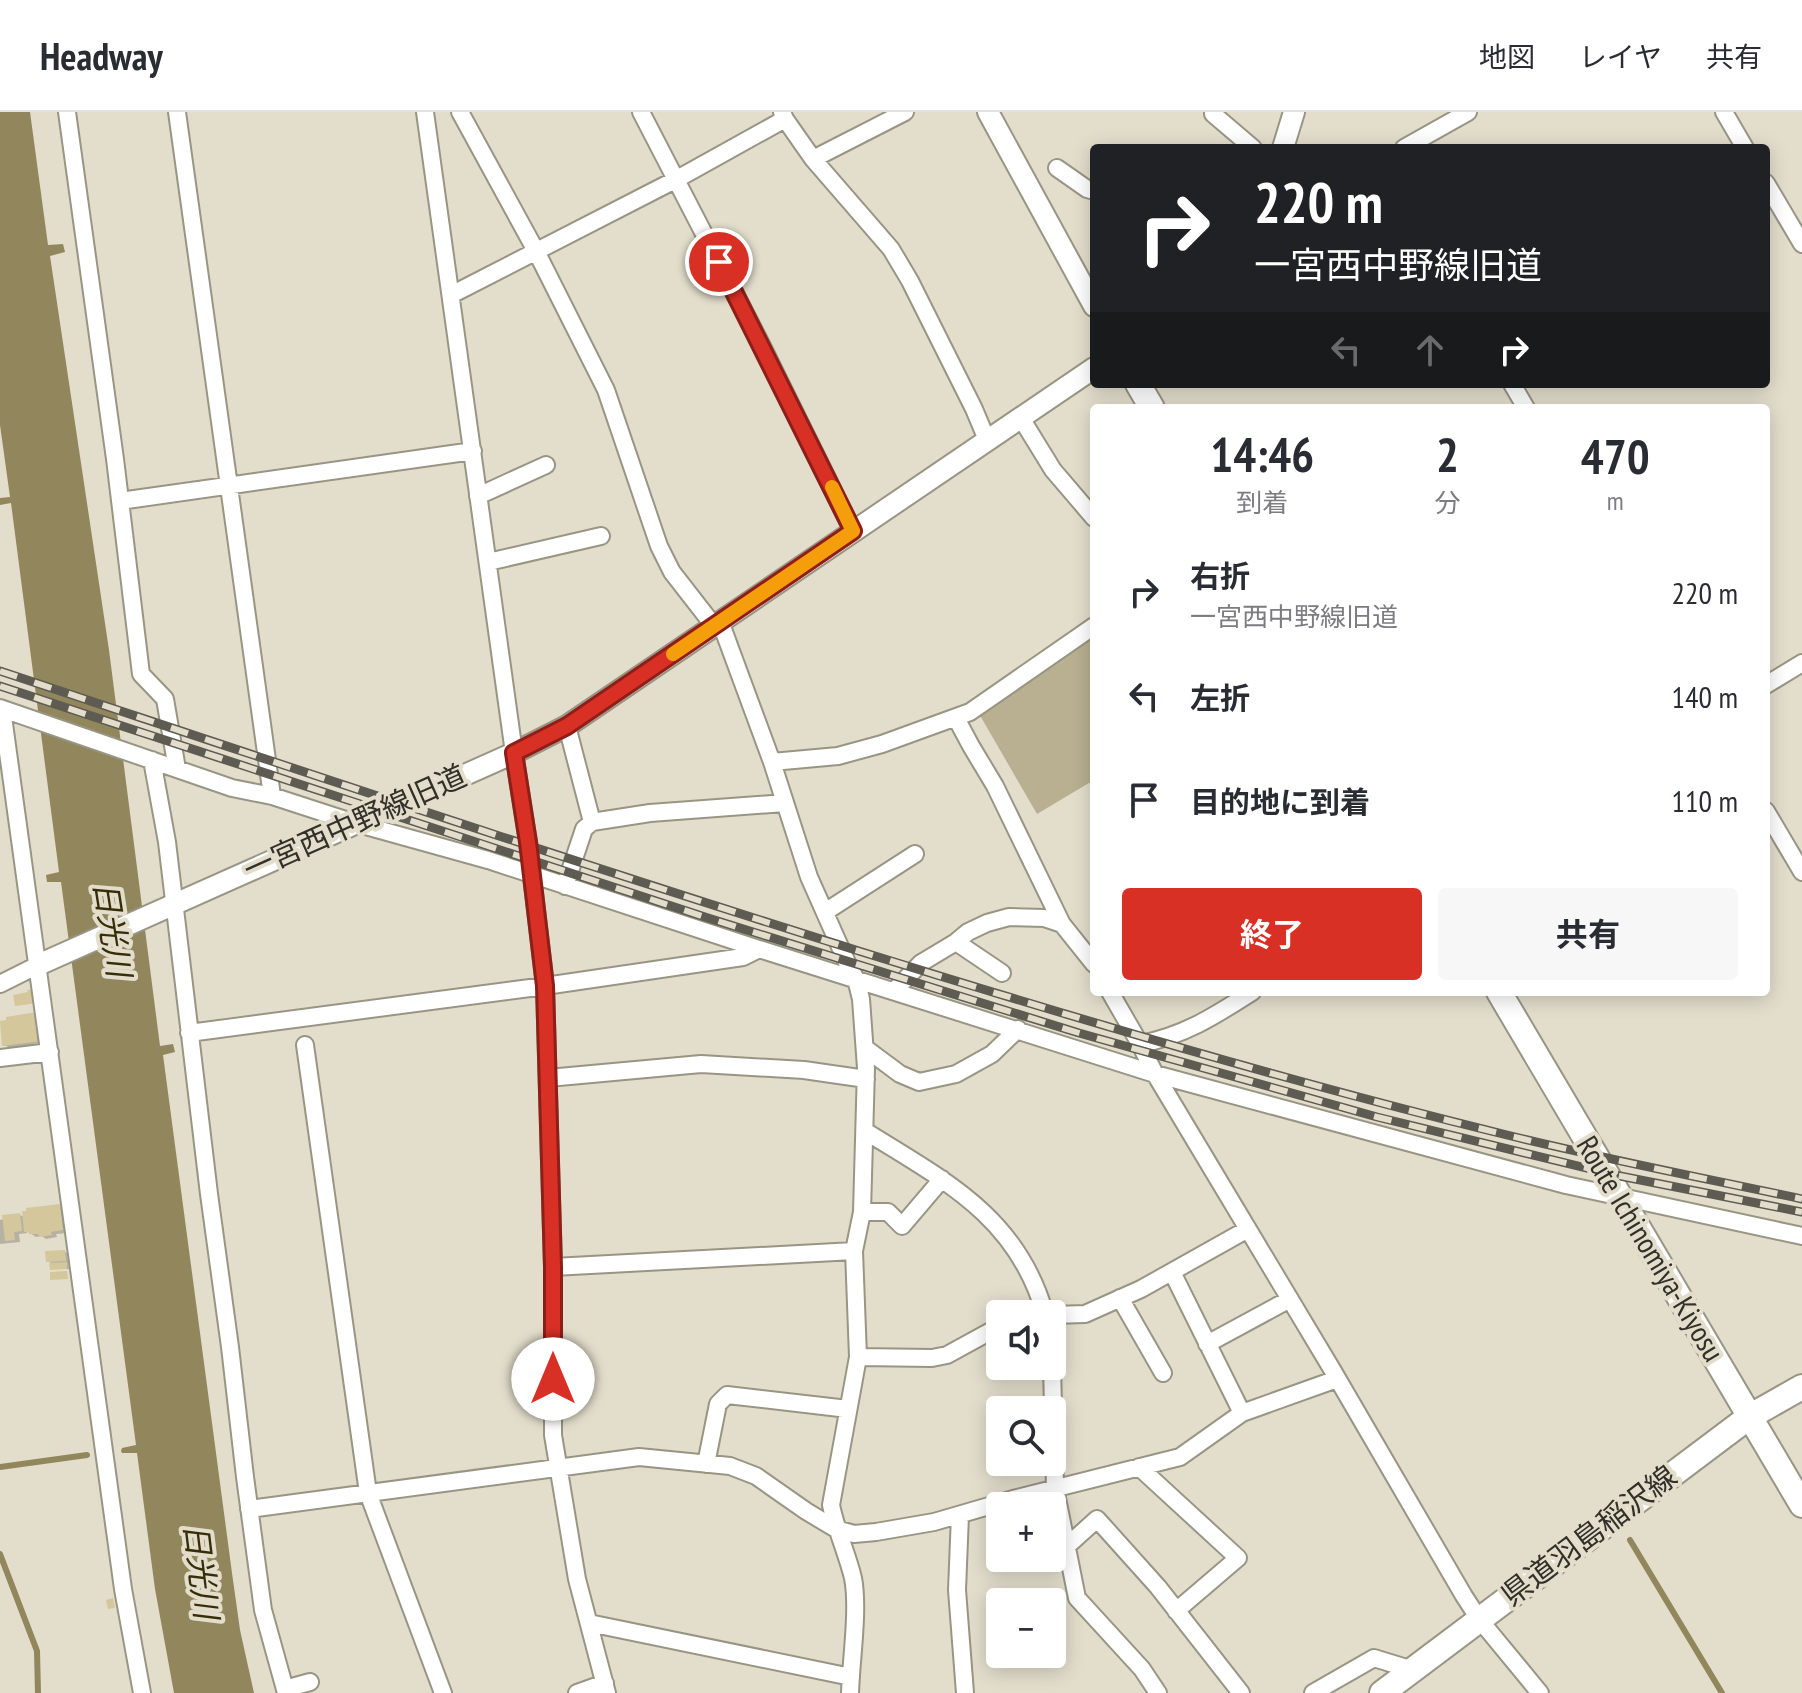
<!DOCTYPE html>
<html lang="ja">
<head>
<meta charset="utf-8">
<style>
  :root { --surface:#fff; --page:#f7f7f7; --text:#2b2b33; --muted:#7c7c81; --line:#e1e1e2; --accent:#d93025 }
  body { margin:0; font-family:"PT Sans Narrow","Noto Sans JP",sans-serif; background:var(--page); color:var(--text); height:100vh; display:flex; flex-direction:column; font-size:30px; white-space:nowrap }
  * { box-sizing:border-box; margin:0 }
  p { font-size:26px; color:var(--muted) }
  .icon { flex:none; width:44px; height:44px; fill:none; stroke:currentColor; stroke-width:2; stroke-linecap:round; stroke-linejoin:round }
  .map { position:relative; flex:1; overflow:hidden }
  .sheet { position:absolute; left:1090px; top:292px; width:680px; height:592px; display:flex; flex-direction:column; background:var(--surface); border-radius:8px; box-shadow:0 4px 20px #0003 }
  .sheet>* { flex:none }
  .top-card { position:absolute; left:1090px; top:32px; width:680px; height:244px; border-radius:8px; box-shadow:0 4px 20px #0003; background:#202124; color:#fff; overflow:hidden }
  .buttons { position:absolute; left:986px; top:1188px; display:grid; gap:16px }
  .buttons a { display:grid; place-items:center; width:80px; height:80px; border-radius:8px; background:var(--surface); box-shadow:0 4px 20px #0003; font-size:40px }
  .pin { position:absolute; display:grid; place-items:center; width:68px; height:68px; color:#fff; margin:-34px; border:4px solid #fff; border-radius:50%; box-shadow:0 2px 8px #0007 }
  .me { position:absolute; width:88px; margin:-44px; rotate:0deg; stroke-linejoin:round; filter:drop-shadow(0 0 6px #0008) }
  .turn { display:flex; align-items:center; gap:28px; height:168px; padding:0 32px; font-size:36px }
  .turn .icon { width:104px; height:104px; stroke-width:2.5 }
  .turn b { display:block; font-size:56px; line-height:68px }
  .lanes { display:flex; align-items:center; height:76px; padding:0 32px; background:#0003; justify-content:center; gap:40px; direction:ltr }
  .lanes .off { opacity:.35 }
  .eta { display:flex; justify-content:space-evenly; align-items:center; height:136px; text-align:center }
  .eta b { font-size:48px; font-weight:700; line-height:56px }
  .primary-button { display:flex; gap:16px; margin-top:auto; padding:16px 32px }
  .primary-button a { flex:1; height:92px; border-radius:8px; background:var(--accent); color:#fff; font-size:32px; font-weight:700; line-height:92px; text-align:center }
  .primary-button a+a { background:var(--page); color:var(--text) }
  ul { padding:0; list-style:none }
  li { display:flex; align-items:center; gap:24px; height:104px; padding:0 32px }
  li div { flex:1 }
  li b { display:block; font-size:30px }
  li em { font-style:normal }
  header { display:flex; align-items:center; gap:48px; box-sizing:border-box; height:112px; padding:0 40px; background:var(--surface); border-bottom:2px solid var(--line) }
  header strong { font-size:38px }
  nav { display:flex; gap:44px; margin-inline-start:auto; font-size:28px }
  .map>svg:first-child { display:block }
  .green { fill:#b8b091 }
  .water { fill:#91865c }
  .shadow { fill:#0003 }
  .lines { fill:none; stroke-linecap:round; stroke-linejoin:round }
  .stream { stroke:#91865c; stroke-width:6 }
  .building { fill:#d3c79b }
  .minor-casing { stroke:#999584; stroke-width:20 }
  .tertiary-casing { stroke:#999584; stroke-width:24 }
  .secondary-casing { stroke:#999584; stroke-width:28 }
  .minor { stroke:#fff; stroke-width:16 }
  .tertiary { stroke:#fff; stroke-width:20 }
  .secondary { stroke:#fff; stroke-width:24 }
  .rail-casing { stroke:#5e5b52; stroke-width:9 }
  .rail { stroke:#e3decc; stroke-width:6; stroke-dasharray:18; stroke-linecap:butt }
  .route-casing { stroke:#8d1f18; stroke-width:20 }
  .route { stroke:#d93025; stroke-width:14 }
  .slow { stroke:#f59e0b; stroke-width:14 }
  .labels { text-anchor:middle; stroke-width:8; stroke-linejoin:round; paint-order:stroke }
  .street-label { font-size:30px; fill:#323029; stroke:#e3decc }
  .water-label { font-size:32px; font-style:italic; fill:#372e09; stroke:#e3decc }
</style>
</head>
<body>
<header>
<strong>Headway</strong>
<nav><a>地図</a><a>レイヤ</a><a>共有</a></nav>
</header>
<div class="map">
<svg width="1802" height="1581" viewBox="0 0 1802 1581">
  <rect width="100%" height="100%" fill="#e3decc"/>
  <path class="green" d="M1093 521 1094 668 1037 702 978 600Z"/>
  <path class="water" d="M0 0H30L48 133 63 132 65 140 50 144 109 538 160 934 173 932 175 940 163 943 232 1461 240 1518 254 1581H174L155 1477 137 1341H122L121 1339 122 1336 136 1333 61 770H47L46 763 59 760 11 391 0 393V386L10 385 0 313Z"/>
  <path class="shadow" d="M36 902 46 932 10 936 4 933Z
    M59 1094 65 1098 68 1121 56 1122 57 1125 46 1127 42 1124 36 1125 27 1119V1121L19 1122 20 1130 0 1132V1108L20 1103 25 1106Z
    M65 1140 67 1141 69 1157H51V1151L48 1149Z"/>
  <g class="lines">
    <path class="stream" d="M0 1355 87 1343
      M1630 1428 1722 1581
      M0 1442 37 1539 38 1581"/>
  </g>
  <path class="building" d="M36 877 38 891 15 894 13 883 28 880 27 878Z
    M37 900 41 929 2 934 0 909 6 908V905Z
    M60 1092 63 1118 51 1120 52 1123 39 1125 38 1122H29L28 1120H24L22 1099H26V1096Z
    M20 1101 22 1119 14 1120 15 1128 5 1129 2 1103Z
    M65 1138 66 1149 46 1150 45 1139Z
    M67 1150V1157L50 1158 49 1151Z
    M67 1159 68 1167 50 1168V1160Z
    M113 1486 115 1496 108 1497 106 1488Z"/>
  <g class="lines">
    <g class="minor-casing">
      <path id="minor" d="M67 0 115 347 141 562 165 587 177 657
        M177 0 272 684
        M425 0 514 641 528 730 545 874 553 1155V1323L577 1467 607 1581
        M460 0 536 139 606 278 659 434 672 460 714 514
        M641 0 762 234 853 419
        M782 0 785 7 813 47 891 137 910 169 974 297 987 328
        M1213 0V2L1253 36
        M1724 0 1745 36
        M1404 36 1468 0
        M813 47 905 0
        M1057 56 1087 77 1094 79
        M1766 71 1802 132
        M451 183 677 67 785 7
        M1512 272 1526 296
        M1021 306 1053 358 1094 406
        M478 384 546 353
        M120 389 473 339
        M488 450 601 424
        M720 509 772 650 809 765 849 855 856 867 861 887 866 956 862 1100 854 1139 858 1245 831 1393C836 1418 847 1441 853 1466 859 1497 851 1548 850 1581
        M1766 573 1802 551
        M0 596 232 676 272 684 355 711 488 748 759 837 1155 962 1566 1073 1802 1124
        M2 597 123 1477 142 1581
        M956 606 971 634 995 674 1062 812
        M152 648 167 730 209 1082 230 1235 245 1365 263 1498 286 1581
        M772 650 838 644 882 632 970 600 1094 514
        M1766 699 1802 760
        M592 710 650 701 785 691
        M565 774 584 717 592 710 567 614
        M825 800 915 742
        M956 830 1002 861
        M0 872 38 853
        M894 879 921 851 956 830 968 820 987 811 1009 805 1044 806 1062 812 1094 852
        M1110 880 1140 932 1155 962 1333 1259 1464 1484 1479 1507 1540 1581
        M189 921 545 874 743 845 759 837
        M1140 932C1184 924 1216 903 1252 880
        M305 933 368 1381 443 1581
        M865 936 900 962 919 970 956 962 992 942 1018 917
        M0 946 50 940
        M548 966 701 952 804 958 866 967
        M865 1019C945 1069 1017 1104 1045 1202
        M862 1100H888L902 1114 942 1067
        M553 1155 854 1139
        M1172 1160 1242 1301
        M1120 1186 1163 1261
        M1052 1203 1085 1202 1141 1177 1248 1117
        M1207 1232 1290 1187
        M858 1245 932 1246 947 1243 1000 1214
        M1052 1254 1055 1376 1077 1486 1142 1557 1158 1581
        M706 1352 718 1292 727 1283 848 1297
        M1139 1355 1238 1446 1176 1499
        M249 1397 639 1345 730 1354 756 1364 806 1399 836 1417 854 1422 876 1420 934 1410 1013 1387 1180 1345 1242 1301 1337 1267
        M960 1403 957 1478 965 1581
        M1067 1434 1097 1407 1158 1475 1241 1581
        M589 1511 851 1565
        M285 1577 310 1570
        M577 1581 605 1571
        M1313 1581 1374 1546 1413 1558"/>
    </g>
    <g class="tertiary-casing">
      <path id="tertiary" d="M988 0 1094 194
        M1283 36 1294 0
        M38 853 514 641 567 614 1094 256"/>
    </g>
    <g class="secondary-casing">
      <path id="secondary" d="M1138 272 1152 296
        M1499 880 1802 1393
        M1382 1581 1749 1305 1802 1275"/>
    </g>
    <use href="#minor" class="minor"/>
    <use href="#tertiary" class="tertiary"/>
    <use href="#secondary" class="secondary"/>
    <g class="rail-casing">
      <path id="rail" d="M0 559C287 654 573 750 862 840 1075 906 1290 970 1507 1023 1605 1047 1703 1066 1802 1087
        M0 574 708 806 1079 921 1377 1005 1615 1063 1802 1100"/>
    </g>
    <use href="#rail" class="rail"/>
  </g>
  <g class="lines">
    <g class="route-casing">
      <path id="route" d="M553 1267V1155L545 874 528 730 514 641 567 614 853 419 719 150"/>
    </g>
    <use href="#route" class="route"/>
    <path class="slow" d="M673 542 853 419 832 375"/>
  </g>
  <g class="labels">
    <g class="street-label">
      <text transform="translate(355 711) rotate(-24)" y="10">一宮西中野線旧道</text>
      <text transform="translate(1650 1137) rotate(59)" y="10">Route Ichinomiya-Kiyosu</text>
      <text transform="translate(1589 1424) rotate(-37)" y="10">県道羽島稲沢線</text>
    </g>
    <g class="water-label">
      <text transform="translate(112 817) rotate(81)" y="11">日光川</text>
      <text transform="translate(201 1459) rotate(83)" y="11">日光川</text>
    </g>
  </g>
</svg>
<div class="buttons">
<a><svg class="icon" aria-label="sound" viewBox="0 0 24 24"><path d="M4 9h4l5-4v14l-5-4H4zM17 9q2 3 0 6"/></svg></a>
<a><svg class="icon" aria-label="search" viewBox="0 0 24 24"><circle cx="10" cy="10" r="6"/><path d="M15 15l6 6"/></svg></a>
<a>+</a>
<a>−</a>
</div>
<div class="pin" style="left:719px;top:150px;background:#d93025"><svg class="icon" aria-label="arrive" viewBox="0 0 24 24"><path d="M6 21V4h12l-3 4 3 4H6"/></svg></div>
<svg class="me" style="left:553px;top:1267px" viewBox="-20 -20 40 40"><circle r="19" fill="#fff"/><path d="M0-13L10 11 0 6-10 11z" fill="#d93025"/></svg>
<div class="top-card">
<div class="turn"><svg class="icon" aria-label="right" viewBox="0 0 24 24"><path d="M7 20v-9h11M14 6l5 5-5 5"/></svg><div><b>220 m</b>一宮西中野線旧道</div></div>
<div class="lanes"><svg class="icon off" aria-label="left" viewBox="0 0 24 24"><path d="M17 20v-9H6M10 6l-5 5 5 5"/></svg><svg class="icon off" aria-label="ahead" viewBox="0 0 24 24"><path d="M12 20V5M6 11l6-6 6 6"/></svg><svg class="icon" aria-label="right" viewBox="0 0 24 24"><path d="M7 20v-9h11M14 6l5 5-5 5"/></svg></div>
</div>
<section class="sheet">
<div class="eta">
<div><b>14:46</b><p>到着</p></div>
<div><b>2</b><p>分</p></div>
<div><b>470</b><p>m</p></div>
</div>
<ul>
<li><svg class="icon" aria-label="right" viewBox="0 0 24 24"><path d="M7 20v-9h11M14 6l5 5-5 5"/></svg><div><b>右折</b><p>一宮西中野線旧道</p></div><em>220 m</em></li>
<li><svg class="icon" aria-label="left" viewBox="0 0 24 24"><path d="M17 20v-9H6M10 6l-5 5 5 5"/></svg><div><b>左折</b></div><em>140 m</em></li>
<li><svg class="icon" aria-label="arrive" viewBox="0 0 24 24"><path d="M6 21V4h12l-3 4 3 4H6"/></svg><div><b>目的地に到着</b></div><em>110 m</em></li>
</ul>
<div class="primary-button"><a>終了</a><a>共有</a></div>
</section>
</div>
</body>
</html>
